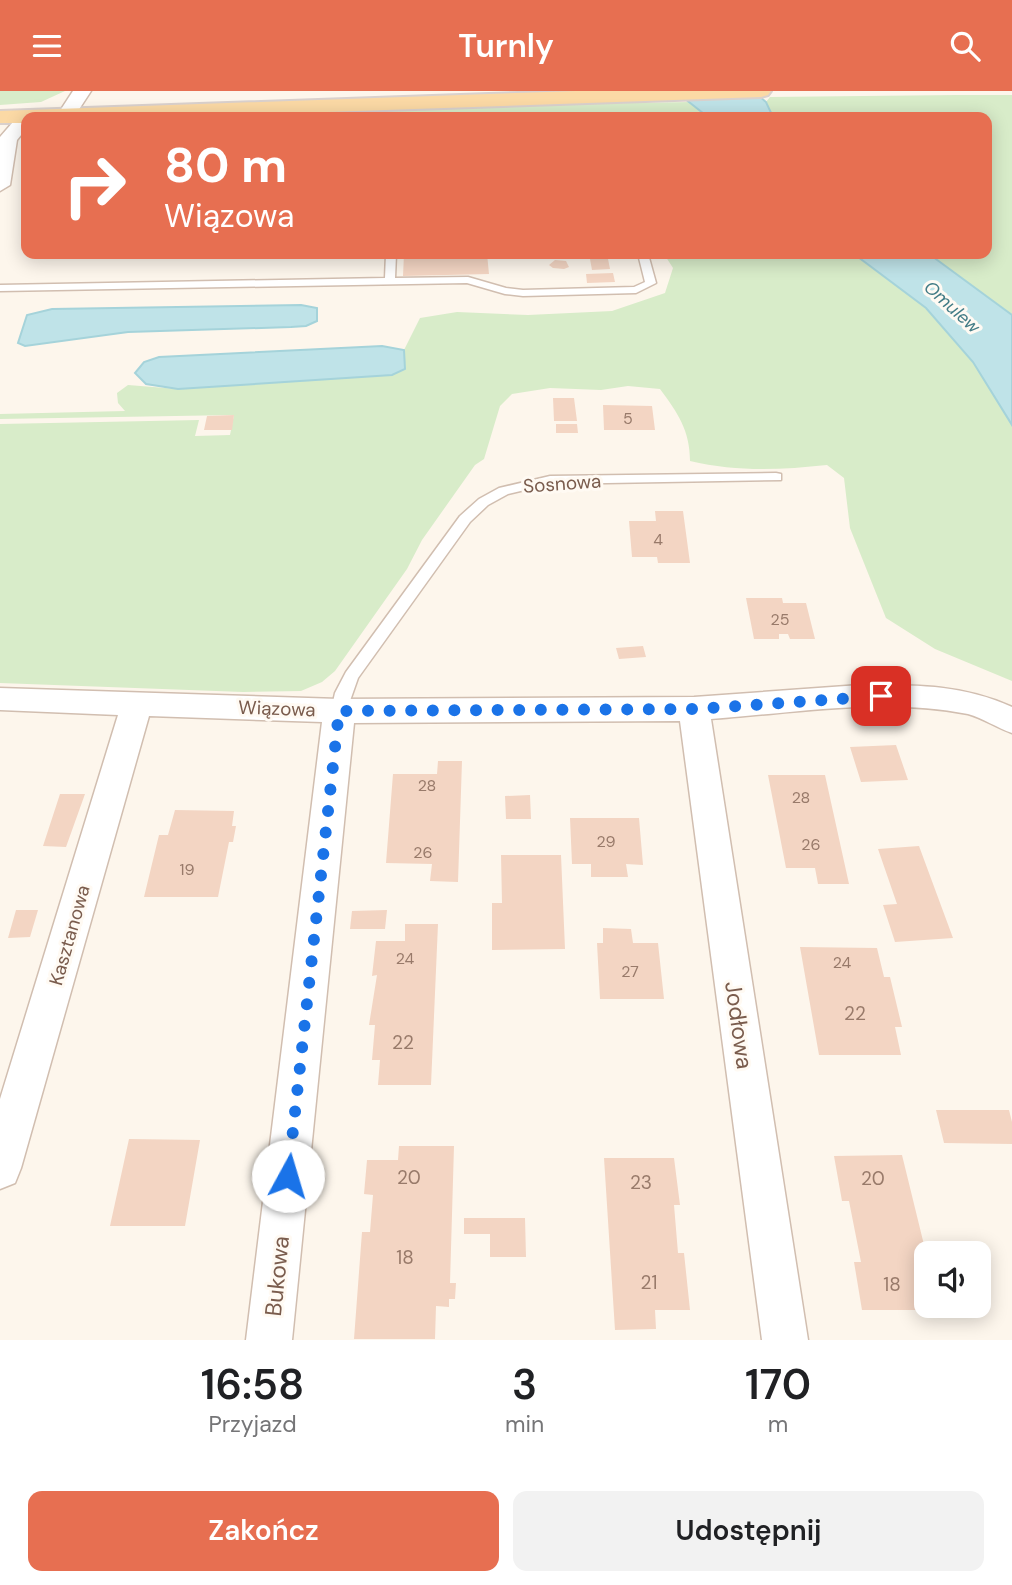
<!DOCTYPE html>
<html lang="pl">
<head>
<meta charset="utf-8">
<style>
  :root { --surface:#fff; --page:#f2f2f2; --text:#202124; --muted:#757577; --accent:#e76f51 }
  body { margin:0; font-family:"DM Sans",sans-serif; background:var(--page); color:var(--text); height:100vh; display:flex; flex-direction:column; font-size:26px; white-space:nowrap }
  * { box-sizing:border-box; margin:0 }
  p { font-size:23px; color:var(--muted) }
  .icon { flex:none; width:38px; height:38px; fill:none; stroke:currentColor; stroke-width:2; stroke-linecap:round; stroke-linejoin:round }
  .map { position:relative; height:1249px; overflow:hidden }
  .sheet { display:flex; flex-direction:column; background:var(--surface); flex:1 }
  .sheet>* { flex:none }
  .top-card { position:absolute; left:21px; top:21px; width:971px; height:147px; border-radius:14px; box-shadow:0 4px 18px #0003; background:#e76f51; color:#fff; overflow:hidden }
  .buttons { position:absolute; left:914px; top:1150px; display:grid; gap:14px }
  .buttons a { display:grid; place-items:center; width:77px; height:77px; border-radius:14px; background:var(--surface); box-shadow:0 4px 18px #0003; font-size:35px }
  .pin { position:absolute; display:grid; place-items:center; width:60px; height:60px; color:#fff; margin:-30px; border-radius:14px; box-shadow:0 4px 10px #0006 }
  .me { position:absolute; width:77px; margin:-38px; rotate:6deg; stroke-linejoin:round; filter:drop-shadow(0 0 5px #0008) }
  .turn { display:flex; align-items:center; gap:24px; height:147px; padding:0 28px; font-size:32px }
  .turn .icon { width:91px; height:91px; stroke-width:2.5 }
  .turn b { display:block; font-size:49px; line-height:60px }
  .eta { display:flex; justify-content:space-evenly; align-items:center; height:119px; text-align:center }
  .eta b { font-size:42px; font-weight:600; line-height:49px }
  .button { display:flex; gap:14px; margin-top:auto; padding:14px 28px }
  .button a { flex:1; height:80px; border-radius:14px; background:var(--accent); color:#fff; font-size:28px; font-weight:600; line-height:80px; text-align:center }
  .button a+a { background:var(--page); color:var(--text) }
  header { display:flex; justify-content:space-between; align-items:center; height:91px; padding:0 28px; background:var(--accent); color:#fff; font-size:32px; font-weight:600 }
  .map>svg:first-child { display:block }
  .green { fill:#d8ecc9 }
  .water { fill:#bfe3e8; stroke:#a5d3da; stroke-width:2 }
  .building { fill:#f3d5c3 }
  .lines { fill:none; stroke-linecap:round; stroke-linejoin:round }
  .service-casing { stroke:#d1beb0; stroke-width:3 }
  .minor-casing { stroke:#d1beb0; stroke-width:3 }
  .primary-casing { stroke:#dad1cd; stroke-width:4 }
  .service { fill:#fff; fill-rule:evenodd }
  .minor { fill:#fff; fill-rule:evenodd }
  .primary { fill:#fbd9a5; fill-rule:evenodd }
  .route { stroke:#1a73e8; stroke-width:12; stroke-dasharray:0 21.6 }
  .labels { text-anchor:middle; stroke-width:6; stroke-linejoin:round; paint-order:stroke }
  .number-label { font-size:16px; fill:#987a6a }
  .far-water-label { font-size:18px; font-style:italic; fill:#437c86; stroke:#fffaf3 }
  .street-label { font-size:19px; fill:#7a5c4d; stroke:#fffaf3 }
  .near-number-label { font-size:19px; fill:#987a6a }
  .near-street-label { font-size:23px; fill:#7a5c4d; stroke:#fffaf3 }
</style>
</head>
<body>
<header><svg class="icon" aria-label="menu" viewBox="0 0 24 24"><path d="M4 6h16M4 12h16M4 18h16"/></svg>Turnly<svg class="icon" aria-label="search" viewBox="0 0 24 24"><circle cx="10" cy="10" r="6"/><path d="M15 15l6 6"/></svg></header>
<div class="map">
<svg width="1012" height="1249" viewBox="0 0 1012 1249">
  <rect width="100%" height="100%" fill="#fdf6ec"/>
  <path class="green" d="M0 0H65L41 11 0 14Z
    M957 4H1012V224L929 163H987V26H773L766 11 770 6Z
    M692 11 708 26H274L503 14Z
    M664 163H853L926 217 973 271 1012 334V590L935 558 886 527 850 437 844 387 827 374C780 379 736 381 690 370 690 340 678 322 660 298L628 295 601 299 550 297 512 303 500 315 484 368 475 374 422 449 407 478 335 580 322 591 301 600 243 601 0 592V333L199 329 195 345 230 344 234 324 0 328V323L125 320 118 312 117 302 128 294 178 298 273 290 405 270 404 259 420 227 457 221 528 224 612 220 665 202 673 177Z"/>
  <path class="water" d="M675 0H753L766 11 773 26H708Z
    M854 163H929L1012 224V334L973 271 926 217Z
    M301 214 317 217V230L306 235 291 236 128 241 25 255 18 252 27 224 52 218Z
    M382 255 404 259 405 278 392 284 178 298 146 293 135 282 144 271 159 266Z"/>
  <path class="building" d="M404 163H487L489 183 403 185Z
    M590 168H608L610 178 592 179Z
    M555 169 566 170 569 176 564 178 553 177 549 174Z
    M613 182 615 191 587 192 586 183Z
    M553 307H574L577 330H554Z
    M603 314 652 315 655 339H604Z
    M234 324 232 339H204L207 325Z
    M556 333H577L578 342H556Z
    M655 420H683L690 472H658L657 466H632L629 430H656Z
    M746 507H782L783 512H806L815 548H790L788 543H779V548H754Z
    M643 555 646 566 619 568 616 557Z
    M896 654 908 689 861 691 850 656Z
    M438 670H462L458 791 430 790 432 773 386 772 393 683H437Z
    M768 684H825L849 793H818L815 777H786Z
    M60 703H85L66 756 43 755Z
    M530 704 531 728H506L505 705Z
    M175 719 234 720 232 735H236L233 751H229L218 806H144L159 744H168Z
    M570 727H639L643 774 626 773 628 786H591V773H572Z
    M919 755 953 847 895 851 883 814 897 813 878 758Z
    M501 764H561L565 858 492 859V812H502Z
    M16 819H38L30 846 8 847Z
    M387 819 385 838H350L352 820Z
    M405 833H438L431 994H378L380 969H372L375 934H369L377 884 372 885 376 850H405Z
    M603 837 631 838 633 852H658L664 908H600L597 852H603Z
    M800 856 877 857 884 886H890L902 936H895L901 964H819Z
    M936 1019H1009L1012 1031V1053L944 1052Z
    M129 1048 200 1049 185 1135H110Z
    M399 1055H454L450 1192H456L455 1208H449V1216L436 1215 435 1248H354L362 1141H370L373 1104 364 1103 367 1069H398Z
    M902 1064 926 1162V1214H938L939 1219H862L854 1171H861L849 1110H842L834 1065Z
    M604 1067H674L680 1114H674L678 1162H684L690 1219H655L656 1238 615 1239Z
    M464 1127H525L526 1166H490V1143H464Z"/>
  <g class="lines">
    <g class="service-casing">
      <path id="service" d="M386 163H396L395 187 468 186 506 197 523 199 634 196 645 191 638 163H648L656 192 636 202 523 205 505 203 467 192 0 200V194L385 187Z
        M776 382 781 383V389L550 393 508 403 488 414 470 431 358 587 345 624H333L331 620 335 602 346 581 460 425 479 408 499 397 550 385Z"/>
    </g>
    <g class="minor-casing">
      <path id="minor" d="M73 0H91L74 26H60L58 23Z
        M26 22 34 26H26V38L17 49 10 94 0 100V46L20 23Z
        M860 594C914 594 962 593 1012 616V642C997 637 983 627 968 623 884 606 795 622 711 628L808 1249H762L680 630 354 632 292 1249H246L322 631 149 625 21 1077 15 1092 0 1098V1008L118 624 0 619V597L339 608 694 606Z"/>
    </g>
    <g class="primary-casing">
      <path id="primary" d="M576 0H771L768 4 761 6 181 26H26V32H0V20Z"/>
    </g>
    <use href="#service" class="service"/>
    <use href="#minor" class="minor"/>
    <use href="#primary" class="primary"/>
  </g>
  <g class="lines">
    <path class="route" d="M288 1085 339 620 694 618 881 605"/>
  </g>
  <g class="labels">
    <g class="number-label">
      <text x="628" y="333">5</text>
      <text x="658" y="454">4</text>
      <text x="780" y="534">25</text>
      <text x="427" y="700">28</text>
      <text x="801" y="712">28</text>
      <text x="606" y="756">29</text>
      <text x="811" y="759">26</text>
      <text x="423" y="767">26</text>
      <text x="187" y="784">19</text>
      <text x="405" y="873">24</text>
      <text x="842" y="877">24</text>
      <text x="630" y="886">27</text>
    </g>
    <g class="far-water-label">
      <text transform="translate(952 216) rotate(42)" y="6">Omulew</text>
    </g>
    <g class="street-label">
      <text transform="translate(562 392) rotate(-4)" y="7">Sosnowa</text>
      <text transform="translate(277 617) rotate(2)" y="7">Wiązowa</text>
      <text transform="translate(69 844) rotate(-74)" y="7">Kasztanowa</text>
    </g>
    <g class="near-number-label">
      <text x="855" y="929">22</text>
      <text x="403" y="958">22</text>
      <text x="409" y="1093">20</text>
      <text x="873" y="1094">20</text>
      <text x="641" y="1098">23</text>
      <text x="405" y="1173">18</text>
      <text x="649" y="1198">21</text>
      <text x="892" y="1200">18</text>
    </g>
    <g class="near-street-label">
      <text transform="translate(739 934) rotate(82)" y="8">Jodłowa</text>
      <text transform="translate(277 1185) rotate(-84)" y="8">Bukowa</text>
    </g>
  </g>
</svg>
<div class="buttons">
<a><svg class="icon" aria-label="sound" viewBox="0 0 24 24"><path d="M4 9h4l5-4v14l-5-4H4zM17 9q2 3 0 6"/></svg></a>
</div>
<div class="pin" style="left:881px;top:605px;background:#d93025"><svg class="icon" aria-label="arrive" viewBox="0 0 24 24"><path d="M6 21V4h12l-3 4 3 4H6"/></svg></div>
<svg class="me" style="left:288px;top:1085px" viewBox="-20 -20 40 40"><circle r="19" fill="#fff"/><path d="M0-13L10 11 0 6-10 11z" fill="#1a73e8"/></svg>
<div class="top-card">
<div class="turn"><svg class="icon" aria-label="right" viewBox="0 0 24 24"><path d="M7 20v-9h11M14 6l5 5-5 5"/></svg><div><b>80 m</b>Wiązowa</div></div>
</div>
</div>
<section class="sheet">
<div class="eta">
<div><b>16:58</b><p>Przyjazd</p></div>
<div><b>3</b><p>min</p></div>
<div><b>170</b><p>m</p></div>
</div>
<div class="button"><a>Zakończ</a><a>Udostępnij</a></div>
</section>
</body>
</html>
